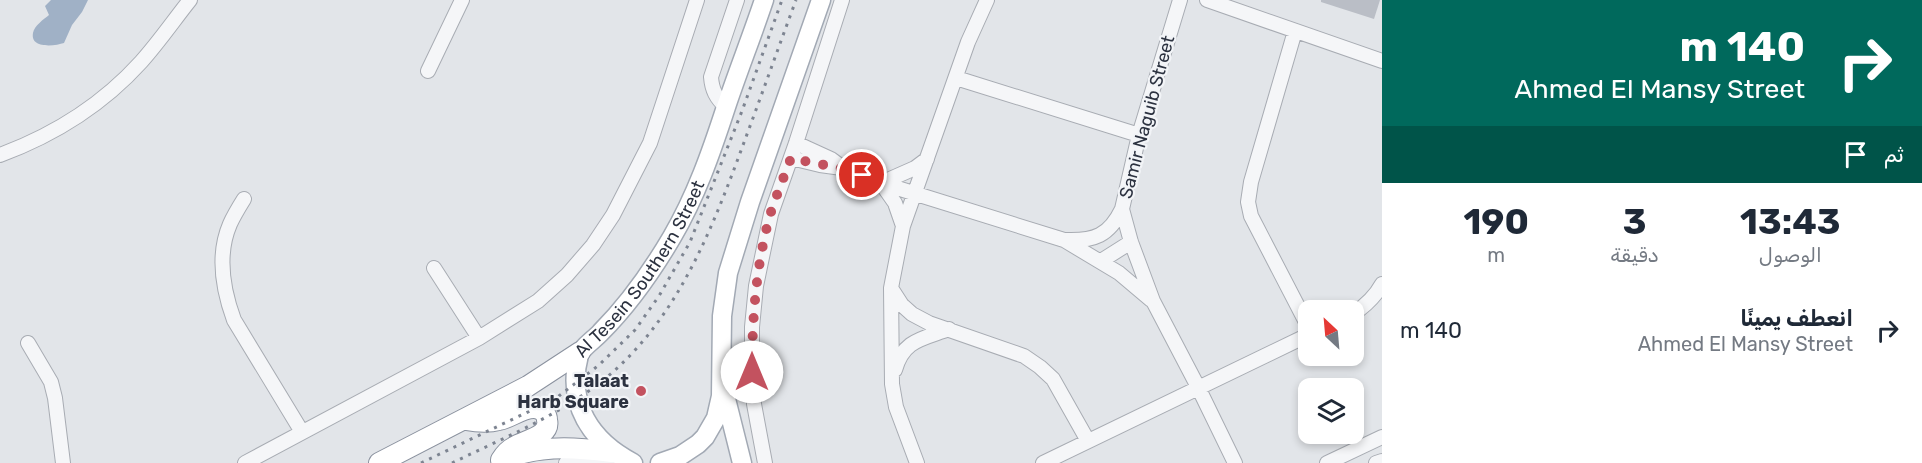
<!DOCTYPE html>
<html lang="ar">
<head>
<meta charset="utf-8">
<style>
  :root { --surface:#fff; --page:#f2f2f3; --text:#1f2937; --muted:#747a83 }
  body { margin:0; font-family:Rubik,Cairo,sans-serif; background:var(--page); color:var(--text); direction:rtl; height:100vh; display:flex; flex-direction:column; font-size:22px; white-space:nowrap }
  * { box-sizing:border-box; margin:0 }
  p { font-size:20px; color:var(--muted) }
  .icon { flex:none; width:33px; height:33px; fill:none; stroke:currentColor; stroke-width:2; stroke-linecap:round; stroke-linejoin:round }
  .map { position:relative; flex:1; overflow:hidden; direction:ltr }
  .details { display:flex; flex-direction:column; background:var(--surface); width:540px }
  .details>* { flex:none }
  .guide { background:#00695c; color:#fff; overflow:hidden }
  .needle { width:39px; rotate:334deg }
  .buttons { position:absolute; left:1298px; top:300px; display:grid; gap:12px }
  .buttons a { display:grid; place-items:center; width:66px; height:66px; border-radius:12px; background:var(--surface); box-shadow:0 3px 9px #0003; font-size:30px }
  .pin { position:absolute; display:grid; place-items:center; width:51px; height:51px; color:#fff; margin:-26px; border:3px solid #fff; border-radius:50%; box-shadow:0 2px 6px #0007 }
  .me { position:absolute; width:66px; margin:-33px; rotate:0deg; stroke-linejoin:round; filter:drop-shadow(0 0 4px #0008) }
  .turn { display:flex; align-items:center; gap:21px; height:126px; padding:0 18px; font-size:27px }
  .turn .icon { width:78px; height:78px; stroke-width:2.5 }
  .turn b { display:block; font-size:42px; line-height:51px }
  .then { display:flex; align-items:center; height:57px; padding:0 18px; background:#0003; gap:12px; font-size:22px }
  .eta { display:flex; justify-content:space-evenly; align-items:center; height:102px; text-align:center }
  .eta b { font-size:36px; font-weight:700; line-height:42px }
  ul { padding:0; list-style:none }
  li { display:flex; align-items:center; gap:18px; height:90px; padding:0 18px }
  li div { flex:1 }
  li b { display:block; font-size:22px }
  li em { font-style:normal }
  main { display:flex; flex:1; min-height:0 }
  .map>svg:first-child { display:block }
  .water { fill:#a0b1c6 }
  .building { fill:#babec6 }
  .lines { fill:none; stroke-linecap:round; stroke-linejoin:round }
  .minor-casing { stroke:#a8acb3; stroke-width:16 }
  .major-casing { stroke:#a2a9b4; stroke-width:21 }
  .highway-casing { stroke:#8b929f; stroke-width:22 }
  .minor { stroke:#f5f6f8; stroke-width:14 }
  .major { stroke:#fff; stroke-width:18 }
  .highway { stroke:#fff; stroke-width:20 }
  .rail { stroke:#7d8491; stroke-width:3; stroke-dasharray:3 6; stroke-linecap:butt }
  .route { stroke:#c3525f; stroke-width:10; stroke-dasharray:0 18 }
  .poi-dot { fill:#c3525f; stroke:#f2f4f7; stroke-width:2 }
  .labels { text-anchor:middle; stroke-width:4.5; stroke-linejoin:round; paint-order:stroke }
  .street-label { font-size:18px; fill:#2c3240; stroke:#f2f4f7 }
  .poi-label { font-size:18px; font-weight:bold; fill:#2c3240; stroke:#f2f4f7; text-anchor:end }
</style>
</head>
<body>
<main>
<section class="details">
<div class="guide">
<div class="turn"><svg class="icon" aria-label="right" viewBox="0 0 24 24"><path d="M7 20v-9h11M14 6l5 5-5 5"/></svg><div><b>140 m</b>Ahmed El Mansy Street</div></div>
<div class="then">ثم<svg class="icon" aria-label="arrive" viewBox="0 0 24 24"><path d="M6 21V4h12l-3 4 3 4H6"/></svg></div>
</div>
<div class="eta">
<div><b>13:43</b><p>الوصول</p></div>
<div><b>3</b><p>دقيقة</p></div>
<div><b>190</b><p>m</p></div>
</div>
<ul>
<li><svg class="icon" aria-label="right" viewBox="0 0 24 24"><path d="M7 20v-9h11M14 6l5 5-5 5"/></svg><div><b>انعطف يمينًا</b><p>Ahmed El Mansy Street</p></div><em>140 m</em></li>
</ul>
</section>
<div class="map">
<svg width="1382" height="463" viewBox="0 0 1382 463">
  <rect width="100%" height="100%" fill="#e2e5e9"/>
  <path class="water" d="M51 0H88L82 12 72 25 64 43C55 46 30 49 33 33 34 26 44 19 49 15L45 6Z"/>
  <path class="building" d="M1321 0H1380L1374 19 1321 2Z"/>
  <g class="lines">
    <g class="minor-casing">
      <path id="minor" d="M1180 0 1139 135 1122 209 1131 242 1153 301 1198 387 1235 463
        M1207 0 1382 61
        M1295 31 1251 182 1248 202 1251 216 1308 326
        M428 71 462 0
        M956 78 1139 135
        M726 107C716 98 712 90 711 77L737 0
        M796 143 831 159 843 168 881 183 1064 240 1119 273 1151 300
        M0 155C54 135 103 104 141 62 159 42 174 20 190 0
        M791 158 820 165 842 168
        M244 199C239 207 234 215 230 224 217 254 223 290 234 320L302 432
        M903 226 895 203 881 183 915 168 927 159
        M1066 240C1094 241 1109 236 1122 209
        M1101 261 1131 242
        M434 268 479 338
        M891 288 902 305 912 314 929 323 1024 356 1040 367 1053 379 1088 441
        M1353 314C1365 306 1375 297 1382 284
        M28 343 51 382 55 398 63 463
        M895 370C903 340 922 339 949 329
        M245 463 479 338 538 301 567 275 593 245 613 215 650 143 697 0
        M566 463 618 459
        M765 463 754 404 752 372V327L756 286 771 214 796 143 842 0
        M917 463 896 407 892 384 891 288 903 226 968 42 987 0
        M1043 463 1308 335
        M1327 463 1382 437
        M1376 463 1382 461"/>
    </g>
    <g class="major-casing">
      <g id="major">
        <path d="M725 395 742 463"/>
        <path id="s1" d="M633 463C591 441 566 404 579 355 582 347 595 339 601 332 628 305 652 271 672 237 696 196 711 153 726 107 738 71 752 36 764 0"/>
        <path d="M660 463 680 456 698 444 705 437 716 418 721 396 722 316 728 273 750 202 821 0"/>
      </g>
    </g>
    <g class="highway-casing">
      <path id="highway" d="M466 420C477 422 488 423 499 420 511 418 527 404 539 409 544 411 547 415 547 420 551 437 524 440 514 447 508 450 504 455 501 460
        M516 455C548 445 580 448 612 452
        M379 463 528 386 580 352"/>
    </g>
    <use href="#minor" class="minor"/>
    <use href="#major" class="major"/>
    <use href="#highway" class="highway"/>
    <path class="rail" d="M421 463 555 399 599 365 635 330 659 296 690 242 742 111 782 0
      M452 463C505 437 561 415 607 377 680 316 714 224 746 137 763 91 779 46 796 0"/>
  </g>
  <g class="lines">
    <path class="route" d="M752 372C752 319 756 266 770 215 776 196 784 177 791 158 815 164 839 166 862 175"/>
  </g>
  <circle class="poi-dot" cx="641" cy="391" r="6"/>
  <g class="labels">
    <g class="street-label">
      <text transform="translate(1147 117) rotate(-75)" y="6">Samir Naguib Street</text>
      <text dy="6" stroke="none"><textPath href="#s1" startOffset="238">Al Tesein Southern Street</textPath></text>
    </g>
    <g class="poi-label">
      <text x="629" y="387">Talaat<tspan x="629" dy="21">Harb Square</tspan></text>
    </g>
  </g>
</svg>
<div class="buttons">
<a><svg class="needle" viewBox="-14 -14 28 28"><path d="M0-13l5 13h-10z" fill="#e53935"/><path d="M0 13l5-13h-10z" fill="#747a83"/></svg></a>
<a><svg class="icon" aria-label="layers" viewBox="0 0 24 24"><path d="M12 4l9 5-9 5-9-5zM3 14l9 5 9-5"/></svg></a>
</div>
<div class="pin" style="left:862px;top:175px;background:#d93025"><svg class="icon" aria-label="arrive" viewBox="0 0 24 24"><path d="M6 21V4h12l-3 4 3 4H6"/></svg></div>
<svg class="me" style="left:752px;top:372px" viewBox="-20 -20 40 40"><circle r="19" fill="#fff"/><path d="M0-13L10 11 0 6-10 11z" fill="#c3525f"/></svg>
</div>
</main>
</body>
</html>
